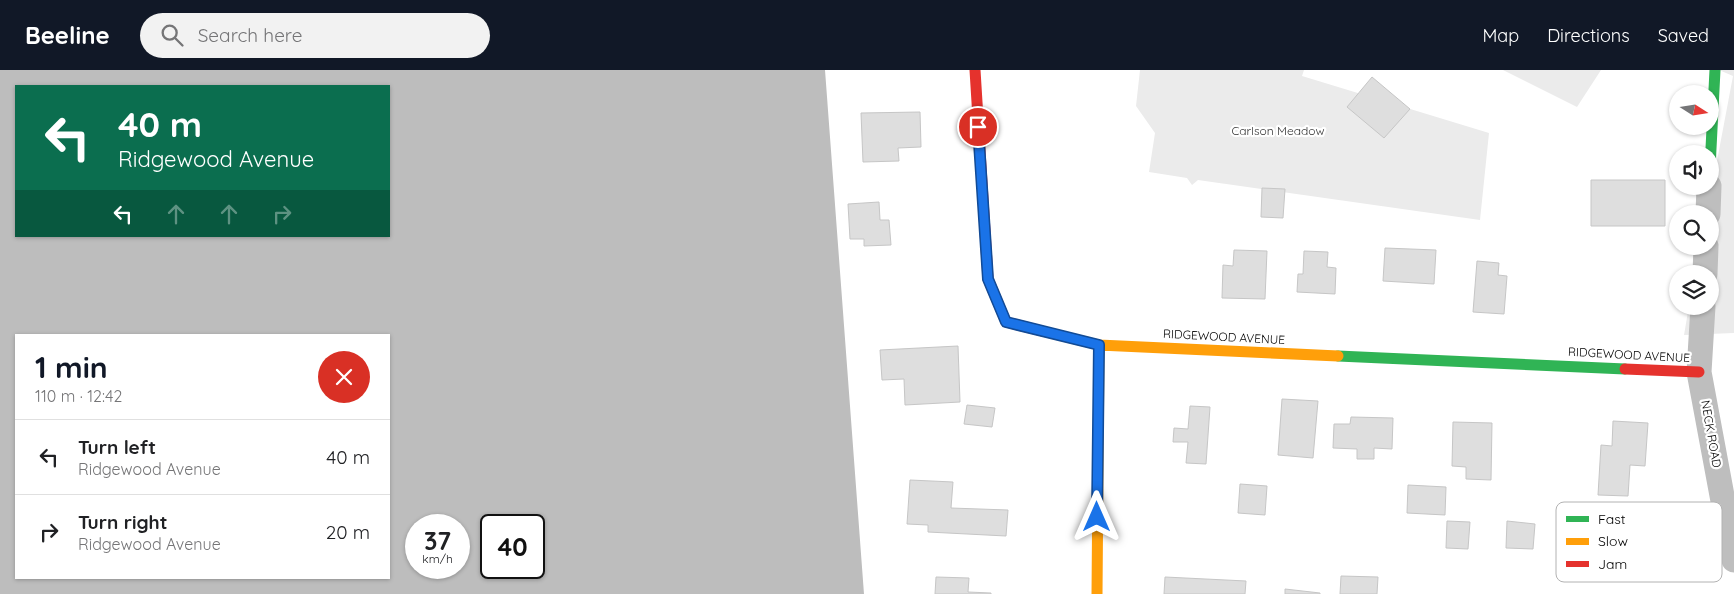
<!DOCTYPE html>
<html lang="en">
<head>
<meta charset="utf-8">
<style>
  :root { --surface:#fff; --page:#f2f2f2; --text:#202124; --muted:#757577; --line:#e0e0e0; --accent:#111827 }
  body { margin:0; font-family:Quicksand,sans-serif; background:var(--page); color:var(--text); height:100vh; display:flex; flex-direction:column; font-size:19px; white-space:nowrap }
  * { box-sizing:border-box; margin:0 }
  p { font-size:16px; color:var(--muted) }
  .icon { flex:none; width:28px; height:28px; fill:none; stroke:currentColor; stroke-width:2; stroke-linecap:round; stroke-linejoin:round }
  .map { position:relative; flex:1; overflow:hidden }
  .details { position:absolute; left:15px; top:264px; width:375px; height:245px; display:flex; flex-direction:column; background:var(--surface); border-radius:0px; box-shadow:0 1px 4px #0004 }
  .details>* { flex:none }
  .banner { position:absolute; left:15px; top:15px; width:375px; height:152px; border-radius:0px; box-shadow:0 1px 4px #0004; background:#0b6e4f; color:#fff; overflow:hidden }
  .needle { width:32px; rotate:102deg }
  .buttons { position:absolute; left:1669px; top:15px; display:grid; gap:10px }
  .buttons a { display:grid; place-items:center; width:50px; height:50px; border-radius:50%; background:var(--surface); box-shadow:0 1px 4px #0004; font-size:25px }
  .speed { position:absolute; left:405px; top:444px; display:flex; gap:10px; font-size:25px; font-weight:700; text-align:center }
  .speed>* { display:grid; place-content:center; width:65px; height:65px; border-radius:50%; background:var(--surface); box-shadow:0 1px 4px #0004; line-height:1 }
  .speed small { font-size:12px; font-weight:400 }
  .speed .limit { border:2px solid #111; border-radius:8px; background:#fff; color:#111 }
  .pin { position:absolute; display:grid; place-items:center; width:42px; height:42px; color:#fff; margin:-21px; border:2px solid #fff; border-radius:50%; box-shadow:0 1px 5px #0007 }
  .me { position:absolute; width:55px; margin:-28px; rotate:0deg; stroke-linejoin:round; filter:drop-shadow(0 0 4px #0008) }
  .turn { display:flex; align-items:center; gap:18px; height:105px; padding:0 20px; font-size:22px }
  .turn .icon { width:65px; height:65px; stroke-width:2.5 }
  .turn b { display:block; font-size:35px; line-height:42px }
  .lanes { display:flex; align-items:center; height:48px; padding:0 20px; background:#0003; justify-content:center; gap:25px; direction:ltr }
  .lanes .off { opacity:.35 }
  .round { display:grid; place-items:center; flex:none; width:52px; height:52px; border-radius:26px; background:var(--page) }
  .headline { display:flex; align-items:center; justify-content:space-between; height:85px; padding:0 20px }
  h1 { font-size:30px; font-weight:800; line-height:38px; color:var(--accent) }
  ul { padding:0; list-style:none }
  li { display:flex; align-items:center; gap:15px; height:75px; padding:0 20px; border-top:1px solid var(--line) }
  li div { flex:1 }
  li b { display:block; font-size:19px }
  li em { font-style:normal }
  header { display:flex; align-items:center; gap:30px; box-sizing:border-box; height:70px; padding:0 25px; background:var(--accent); color:#fff }
  header strong { font-size:24px }
  nav { display:flex; gap:28px; margin-inline-start:auto; font-size:18px }
  .search { width:350px; height:45px; background:var(--page); display:flex; align-items:center; gap:12px; box-sizing:border-box; padding:0 18px; border-radius:28px; color:var(--muted); font-size:19px }
  .map>svg:first-child { display:block }
  .green { fill:#ebebeb }
  .water { fill:#bdbdbd; fill-rule:evenodd }
  .building { fill:#dedede; stroke:#c6c6c6 }
  .lines { fill:none; stroke-linecap:round; stroke-linejoin:round }
  .street { stroke:#bebebe; stroke-width:25 }
  .fast { stroke:#30b455; stroke-width:11 }
  .slow { stroke:#ff9f0a; stroke-width:11 }
  .jam { stroke:#e5322d; stroke-width:11 }
  .route-casing { stroke:#114b97; stroke-width:12 }
  .route { stroke:#1a73e8; stroke-width:9 }
  .labels { text-anchor:middle; stroke-width:4.5; stroke-linejoin:round; paint-order:stroke }
  .park-label { font-size:12px; fill:#313131; stroke:#fff }
  .street-label { font-size:12px; fill:#000; stroke:#fff }
  .key { fill:#fff; stroke:#b2b2b2; stroke-width:1 }
  .key-label { font-size:14px; fill:#000 }
</style>
</head>
<body>
<header>
<strong>Beeline</strong>
<div class="search"><svg class="icon" aria-label="search" viewBox="0 0 24 24"><circle cx="10" cy="10" r="6"/><path d="M15 15l6 6"/></svg>Search here</div>
<nav><a>Map</a><a>Directions</a><a>Saved</a></nav>
</header>
<div class="map">
<svg width="1734" height="524" viewBox="0 0 1734 524">
  <rect width="100%" height="100%" fill="#fff"/>
  <path class="green" d="M1140 0H1304L1302 6 1489 63 1480 150 1198 110 1192 115 1187 108 1149 102 1155 63 1136 36Z
    M1503 0H1601L1577 37Z
    M1719 0H1734V263L1684 265 1689 236H1710V144H1707L1733 6Z"/>
  <path class="water" d="M0 0H825L864 524H0ZM16 16H389V166H16ZM16 265H389V508H16ZM416 455H459V498H416ZM491 455H534V498H491Z"/>
  <path class="building" d="M1372 7 1410 39 1384 68 1347 37Z
    M920 42 921 77 898 78 899 91 863 92 861 43Z
    M1591 110H1665V156H1591Z
    M1262 118 1285 119 1283 148 1261 147Z
    M879 132 880 150H889L891 175 864 176V169H850L848 134Z
    M1385 178 1436 180 1434 214 1383 211Z
    M1234 180 1267 181 1265 229 1222 228 1223 195 1233 196Z
    M1304 181 1328 182 1327 197 1336 198 1335 224 1297 222 1298 204H1303Z
    M1477 191 1499 193 1498 205 1507 206 1504 244 1473 242Z
    M958 276 960 332 905 335 904 309 882 310 880 280Z
    M1282 329 1318 331 1313 388 1278 385Z
    M967 335 995 338 992 357 964 354Z
    M1190 336 1210 337 1206 394 1186 393 1188 372H1173L1174 358 1188 359Z
    M1351 347 1393 348 1392 379 1374 378V389H1357V379L1333 378 1334 354H1350Z
    M1613 351 1648 353 1645 396 1630 395 1628 426 1598 425 1601 375 1612 376Z
    M1453 352 1492 353 1491 410 1466 409V397L1452 396Z
    M910 410 953 412 951 438 1008 440 1006 466 928 462V455L907 454Z
    M1240 414 1267 416 1265 445 1238 443Z
    M1408 415 1446 417 1445 445 1407 443Z
    M1447 451 1470 452 1468 479 1446 478Z
    M1507 451 1535 454 1533 479 1506 478Z
    M1341 506 1378 507 1377 524H1340Z
    M936 507 969 508 968 522 991 523V524H935Z
    M1165 507 1246 511 1245 524H1164Z
    M1285 519 1320 523V524H1285Z"/>
  <g class="lines">
    <path class="street" d="M1708 144 1709 116
      M1705 204 1706 176
      M1703 236 1699 302 1734 490"/>
    <path class="fast" d="M1710 98 1715 0
      M1338 286 1625 299"/>
    <path class="slow" d="M1042 261 1099 275 1338 286
      M1097 524 1099 275"/>
    <path class="jam" d="M975 0 988 209 1006 252 1042 261
      M1625 299 1699 302"/>
  </g>
  <g class="lines">
    <g class="route-casing">
      <path id="route" d="M978 57 988 209 1006 252 1099 275 1097 447"/>
    </g>
    <use href="#route" class="route"/>
  </g>
  <g class="labels">
    <g class="park-label">
      <text x="1278" y="65">Carlson Meadow</text>
    </g>
    <g class="street-label">
      <text transform="translate(1224 267) rotate(3)" y="4">RIDGEWOOD AVENUE</text>
      <text transform="translate(1629 285) rotate(3)" y="4">RIDGEWOOD AVENUE</text>
      <text transform="translate(1711 364) rotate(80)" y="4">NECK ROAD</text>
    </g>
  </g>
  <rect x="1556" y="432" width="166" height="80" rx="8" class="key"/>
  <rect x="1566" y="446" width="23" height="6" fill="#30b455"/>
  <rect x="1566" y="468" width="23" height="7" fill="#ff9f0a"/>
  <rect x="1566" y="491" width="23" height="6" fill="#e5322d"/>
  <g class="key-label">
    <text x="1598" y="454">Fast</text>
    <text x="1598" y="476">Slow</text>
    <text x="1598" y="499">Jam</text>
  </g>
</svg>
<div class="buttons">
<a><svg class="needle" viewBox="-14 -14 28 28"><path d="M0-13l5 13h-10z" fill="#e53935"/><path d="M0 13l5-13h-10z" fill="#757577"/></svg></a>
<a><svg class="icon" aria-label="sound" viewBox="0 0 24 24"><path d="M4 9h4l5-4v14l-5-4H4zM17 9q2 3 0 6"/></svg></a>
<a><svg class="icon" aria-label="search" viewBox="0 0 24 24"><circle cx="10" cy="10" r="6"/><path d="M15 15l6 6"/></svg></a>
<a><svg class="icon" aria-label="layers" viewBox="0 0 24 24"><path d="M12 4l9 5-9 5-9-5zM3 14l9 5 9-5"/></svg></a>
</div>
<div class="speed"><div>37<small>km/h</small></div><div class="limit">40</div></div>
<div class="pin" style="left:978px;top:57px;background:#d93025"><svg class="icon" aria-label="arrive" viewBox="0 0 24 24"><path d="M6 21V4h12l-3 4 3 4H6"/></svg></div>
<svg class="me" style="left:1097px;top:447px" viewBox="-20 -20 40 40"><path d="M0-17L14 15 0 8-14 15z" fill="#1a73e8" stroke="#fff" stroke-width="4"/></svg>
<div class="banner">
<div class="turn"><svg class="icon" aria-label="left" viewBox="0 0 24 24"><path d="M17 20v-9H6M10 6l-5 5 5 5"/></svg><div><b>40 m</b>Ridgewood Avenue</div></div>
<div class="lanes"><svg class="icon" aria-label="left" viewBox="0 0 24 24"><path d="M17 20v-9H6M10 6l-5 5 5 5"/></svg><svg class="icon off" aria-label="ahead" viewBox="0 0 24 24"><path d="M12 20V5M6 11l6-6 6 6"/></svg><svg class="icon off" aria-label="ahead" viewBox="0 0 24 24"><path d="M12 20V5M6 11l6-6 6 6"/></svg><svg class="icon off" aria-label="right" viewBox="0 0 24 24"><path d="M7 20v-9h11M14 6l5 5-5 5"/></svg></div>
</div>
<section class="details">
<div class="headline"><div><h1>1 min</h1><p>110 m · 12:42</p></div><a class="round" style="background:#d93025;color:#fff"><svg class="icon" aria-label="close" viewBox="0 0 24 24"><path d="M6 6l12 12M18 6L6 18"/></svg></a></div>
<ul>
<li><svg class="icon" aria-label="left" viewBox="0 0 24 24"><path d="M17 20v-9H6M10 6l-5 5 5 5"/></svg><div><b>Turn left</b><p>Ridgewood Avenue</p></div><em>40 m</em></li>
<li><svg class="icon" aria-label="right" viewBox="0 0 24 24"><path d="M7 20v-9h11M14 6l5 5-5 5"/></svg><div><b>Turn right</b><p>Ridgewood Avenue</p></div><em>20 m</em></li>
</ul>
</section>
</div>
</body>
</html>
